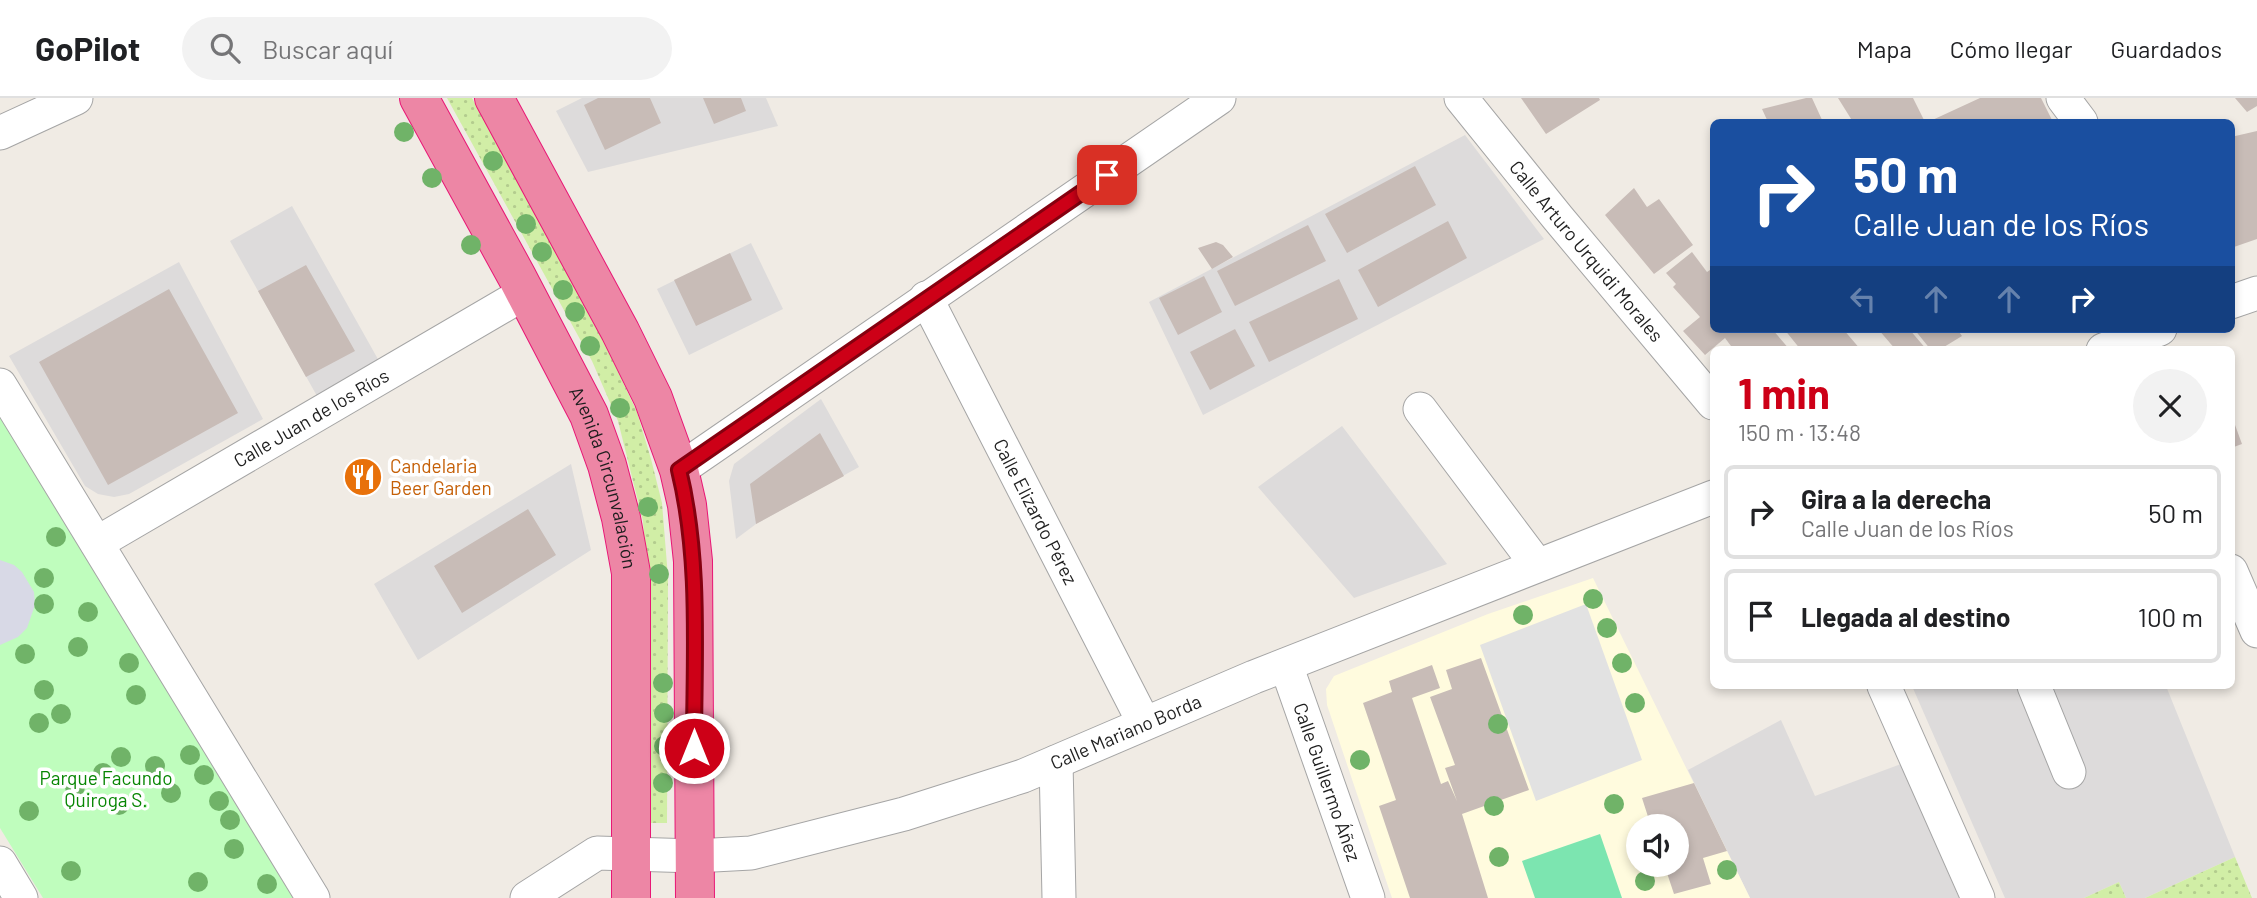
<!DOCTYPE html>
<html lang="es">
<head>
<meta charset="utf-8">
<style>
  :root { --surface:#fff; --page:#f2f2f2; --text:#202124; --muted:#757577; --line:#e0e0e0; --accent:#cd0017 }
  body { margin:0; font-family:Barlow,sans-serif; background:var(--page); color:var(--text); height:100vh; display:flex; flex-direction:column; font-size:26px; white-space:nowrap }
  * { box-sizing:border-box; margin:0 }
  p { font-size:23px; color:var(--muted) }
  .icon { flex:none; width:38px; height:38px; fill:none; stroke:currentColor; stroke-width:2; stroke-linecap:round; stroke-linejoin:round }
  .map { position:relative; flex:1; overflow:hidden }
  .panel { position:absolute; left:1710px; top:248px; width:525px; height:343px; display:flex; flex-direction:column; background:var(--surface); border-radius:10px; box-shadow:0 4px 10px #0003 }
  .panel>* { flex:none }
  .hud { position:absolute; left:1710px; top:21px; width:525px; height:214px; border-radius:10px; box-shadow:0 4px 10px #0003; background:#1a4fa0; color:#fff; overflow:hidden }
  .controls { position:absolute; left:1626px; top:716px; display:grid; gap:14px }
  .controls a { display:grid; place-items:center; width:63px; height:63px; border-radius:50%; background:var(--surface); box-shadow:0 4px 10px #0003; font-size:35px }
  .pin { position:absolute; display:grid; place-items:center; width:60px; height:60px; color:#fff; margin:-30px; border-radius:14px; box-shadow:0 4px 10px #0006 }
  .me { position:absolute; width:77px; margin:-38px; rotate:0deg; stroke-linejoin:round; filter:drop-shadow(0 0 5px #0008) }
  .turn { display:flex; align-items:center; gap:24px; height:147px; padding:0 28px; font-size:32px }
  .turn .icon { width:91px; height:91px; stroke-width:2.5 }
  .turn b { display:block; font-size:49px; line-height:60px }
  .lanes { display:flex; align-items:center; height:66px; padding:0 28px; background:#0003; justify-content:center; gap:35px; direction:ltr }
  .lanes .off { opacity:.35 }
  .round { display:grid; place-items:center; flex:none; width:74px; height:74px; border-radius:37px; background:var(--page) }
  .head { display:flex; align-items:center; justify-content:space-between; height:119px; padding:0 28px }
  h1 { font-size:42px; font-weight:700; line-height:52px; color:var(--accent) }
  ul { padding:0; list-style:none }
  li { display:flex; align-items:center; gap:21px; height:94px; margin:0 14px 10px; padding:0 14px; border:4px solid var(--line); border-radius:10px }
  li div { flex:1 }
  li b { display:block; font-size:26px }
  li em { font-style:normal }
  header { display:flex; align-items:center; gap:42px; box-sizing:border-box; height:98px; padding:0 35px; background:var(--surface); border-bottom:2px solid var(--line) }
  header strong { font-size:33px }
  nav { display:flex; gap:38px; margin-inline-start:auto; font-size:24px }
  .search { width:490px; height:63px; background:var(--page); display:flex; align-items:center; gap:18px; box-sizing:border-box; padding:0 24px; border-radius:38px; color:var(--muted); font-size:26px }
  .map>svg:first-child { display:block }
  .residential { fill:#dddbdb }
  .education { fill:#fffbde; fill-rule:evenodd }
  .grass { fill:url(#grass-dots) }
  .park { fill:#bffdbd }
  .pitch { fill:#7ce5b0 }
  .parking { fill:#e2e2e2 }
  .plaza { fill:#d8d9e6 }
  .building { fill:#c8bcb7 }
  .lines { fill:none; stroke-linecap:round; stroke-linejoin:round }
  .minor-casing { stroke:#a5a5a5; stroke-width:35 }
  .highway-casing { stroke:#e81776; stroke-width:40 }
  .minor { stroke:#fff; stroke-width:33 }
  .highway { stroke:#ed86a5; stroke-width:38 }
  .tree { fill:#70b368 }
  .route-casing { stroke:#85000f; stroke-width:18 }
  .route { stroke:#cd0017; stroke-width:12 }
  .labels { text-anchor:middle; stroke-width:7; stroke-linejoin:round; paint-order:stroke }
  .street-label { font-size:19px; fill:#1e1e1e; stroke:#fff }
  .food-label { font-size:19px; fill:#c56008; stroke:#fff; text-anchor:start }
  .park-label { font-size:19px; fill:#078603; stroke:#fff }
</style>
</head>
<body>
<header>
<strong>GoPilot</strong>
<div class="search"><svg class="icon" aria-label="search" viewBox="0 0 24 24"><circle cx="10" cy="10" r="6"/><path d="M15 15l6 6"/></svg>Buscar aquí</div>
<nav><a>Mapa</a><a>Cómo llegar</a><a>Guardados</a></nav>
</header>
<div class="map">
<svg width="2257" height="800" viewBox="0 0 2257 800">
  <defs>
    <pattern id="grass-dots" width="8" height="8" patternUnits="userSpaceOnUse" patternTransform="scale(1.75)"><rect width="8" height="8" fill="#d1eea6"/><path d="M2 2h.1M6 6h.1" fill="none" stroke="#b3cc8e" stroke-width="1.8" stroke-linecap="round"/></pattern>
  </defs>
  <rect width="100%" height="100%" fill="#f0ebe4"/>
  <path class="residential" d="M582 0H766L778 28 588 74 556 13Z
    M1465 37 1544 141 1203 317 1149 204Z
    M292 108 379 263 317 298 230 143Z
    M751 145 783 211 689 257 657 191Z
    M179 164 263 321 129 396 114 399 98 396 85 388 9 258Z
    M821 301 859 369 756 426 736 441 729 383 734 366Z
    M1342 328 1447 466 1354 500 1258 389Z
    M571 366 591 452 418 562 374 486Z
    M1912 588H2166L2235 759 2145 800H2126L2119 784 2084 800H2005Z
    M1781 622 1815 698 1901 666 1959 800H1750L1688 672Z"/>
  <path class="education" d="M1593 480 1750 800H1392L1327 607 1326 591 1334 578 1488 516ZM1638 728H1676V766H1638Z"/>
  <path class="grass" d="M447 0H472L606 248 637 314 651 361 662 405 668 479 667 725H648L647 482 643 423 618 323 592 263Z
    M2235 759 2252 800H2145Z
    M2119 784 2126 800H2084Z"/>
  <path class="park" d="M0 315 297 800H43L0 730Z"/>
  <path class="pitch" d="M1600 736 1622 800H1535L1522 763Z"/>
  <path class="parking" d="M1586 506 1642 662 1536 703 1480 547Z"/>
  <path class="plaza" d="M0 462 14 467 22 474 34 494 35 507 27 530 18 539 0 547Z"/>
  <path class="building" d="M598 0H650L661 25 605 52 584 7Z
    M703 0H741L746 13 714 26Z
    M1521 0H1599L1600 2 1546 36Z
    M1806 0H1812L1823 24H1768L1762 11Z
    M1838 0H1913L1925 24H1853Z
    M1980 0H2041L2053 24H1928Z
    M2235 0H2257V8L2247 14Z
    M2257 33V141L2231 150V39Z
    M1415 68 1436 107 1347 155 1325 116Z
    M1634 90 1647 109 1659 101 1693 147 1654 176 1605 117Z
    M1448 123 1467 160 1378 209 1358 172Z
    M1308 127 1326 163 1235 208 1217 173Z
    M1216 144 1223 147 1233 159 1212 171 1198 150Z
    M1692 154 1707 174 1713 170V208L1711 209 1713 231H1772L1790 252H1734L1725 240 1705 257 1683 233 1700 219 1673 189 1676 186 1666 175Z
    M730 155 752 202 696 228 674 182Z
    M306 167 355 253 306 279 258 193Z
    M1204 178 1222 214 1178 237 1159 200Z
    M1339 181 1358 221 1269 264 1249 224Z
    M169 191 238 315 108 387 39 264Z
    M1235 231 1255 268 1210 292 1190 254Z
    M1784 231H1843L1861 252H1801Z
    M1878 231H1909L1927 252H1896Z
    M1914 231H1957L1962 238 1939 252H1931Z
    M2231 316 2242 346 2231 350Z
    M820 335 844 378 756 426 750 386Z
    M528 411 556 457 462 515 434 468Z
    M1481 560 1529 692 1462 716 1488 800H1410L1379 708 1396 702 1363 605 1392 594 1389 583 1432 567 1440 590 1412 600 1441 686 1448 683 1457 703 1445 670 1455 667 1430 599 1452 591 1446 572Z
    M1694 685 1727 753 1703 760 1711 786 1674 796 1664 766H1676V728H1651L1642 700Z"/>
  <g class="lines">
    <g class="minor-casing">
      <g id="minor">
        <path id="s1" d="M1461 0 1558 120 1713 305"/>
        <path d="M2063 0 2081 24"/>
        <path d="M0 35 76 0"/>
        <path id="s2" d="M926 200 1144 625"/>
        <path d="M2231 204 2257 195"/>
        <path d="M2103 252 2160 231"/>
        <path d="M0 287 313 800"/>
        <path d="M1420 311 1537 467"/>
        <path d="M679 372 1219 0"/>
        <path id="s3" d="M97 445 525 195"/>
        <path d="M2231 473 2257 533"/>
        <path id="s4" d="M1286 567 1368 800"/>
        <path d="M1884 588 1978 800"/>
        <path d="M2034 588 2069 674"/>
        <path d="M1056 664 1059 800"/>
        <path d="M0 765 21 800"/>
        <path id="s5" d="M527 800 597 755 695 758 751 755 904 716 1023 678 1254 579 1713 399"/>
      </g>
    </g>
    <g class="highway-casing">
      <g id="highway">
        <path id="s6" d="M419 0 517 179 589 317 607 367 621 420 631 475V800"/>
        <path d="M494 0 620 233 653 300 679 372 687 407 693 463 695 800"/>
      </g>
    </g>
    <use href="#minor" class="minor"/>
    <use href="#highway" class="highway"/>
  </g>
  <g class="tree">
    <circle cx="404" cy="34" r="10"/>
    <circle cx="493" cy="63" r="10"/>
    <circle cx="432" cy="80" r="10"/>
    <circle cx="526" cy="126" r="10"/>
    <circle cx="471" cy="147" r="10"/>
    <circle cx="542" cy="154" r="10"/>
    <circle cx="563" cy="192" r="10"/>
    <circle cx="575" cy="214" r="10"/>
    <circle cx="590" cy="248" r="10"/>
    <circle cx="620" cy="310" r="10"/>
    <circle cx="648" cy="409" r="10"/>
    <circle cx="56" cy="439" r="10"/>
    <circle cx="659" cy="476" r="10"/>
    <circle cx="44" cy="480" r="10"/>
    <circle cx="1593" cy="501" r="10"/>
    <circle cx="44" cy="506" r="10"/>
    <circle cx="88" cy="514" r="10"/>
    <circle cx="1523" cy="517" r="10"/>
    <circle cx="1607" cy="530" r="10"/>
    <circle cx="78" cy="549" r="10"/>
    <circle cx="25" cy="556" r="10"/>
    <circle cx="129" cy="565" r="10"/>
    <circle cx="1622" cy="565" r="10"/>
    <circle cx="663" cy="585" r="10"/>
    <circle cx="44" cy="592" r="10"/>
    <circle cx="136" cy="597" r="10"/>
    <circle cx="1635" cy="605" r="10"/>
    <circle cx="664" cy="615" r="10"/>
    <circle cx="61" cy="616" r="10"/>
    <circle cx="39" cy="625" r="10"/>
    <circle cx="1498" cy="626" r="10"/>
    <circle cx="664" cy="648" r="10"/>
    <circle cx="190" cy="657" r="10"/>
    <circle cx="121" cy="659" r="10"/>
    <circle cx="1360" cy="662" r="10"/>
    <circle cx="155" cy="668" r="10"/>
    <circle cx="103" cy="675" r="10"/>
    <circle cx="204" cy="677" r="10"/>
    <circle cx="663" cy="685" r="10"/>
    <circle cx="75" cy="689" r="10"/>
    <circle cx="171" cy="695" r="10"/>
    <circle cx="219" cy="703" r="10"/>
    <circle cx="1614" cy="706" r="10"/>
    <circle cx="119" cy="707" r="10"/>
    <circle cx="1494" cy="708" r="10"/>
    <circle cx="29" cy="713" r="10"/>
    <circle cx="230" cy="722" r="10"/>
    <circle cx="234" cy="751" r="10"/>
    <circle cx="1499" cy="759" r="10"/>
    <circle cx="1727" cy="772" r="10"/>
    <circle cx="71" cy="773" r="10"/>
    <circle cx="1645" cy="783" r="10"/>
    <circle cx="198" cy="784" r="10"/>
    <circle cx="267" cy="786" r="10"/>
  </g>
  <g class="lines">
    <g class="route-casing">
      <path id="route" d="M694 650C694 558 701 462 679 372L1107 77"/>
    </g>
    <use href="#route" class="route"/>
  </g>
  <defs>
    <g id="restaurant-disc" transform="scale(2.0125)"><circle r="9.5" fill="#e8710a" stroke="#fff"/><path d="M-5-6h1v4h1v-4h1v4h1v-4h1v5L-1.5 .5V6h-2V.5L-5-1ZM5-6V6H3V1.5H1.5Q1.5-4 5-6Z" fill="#fff"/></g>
  </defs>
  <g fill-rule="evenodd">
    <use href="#restaurant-disc" x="363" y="379"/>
  </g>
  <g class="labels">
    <g class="street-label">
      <text dy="7" stroke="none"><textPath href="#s1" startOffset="198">Calle Arturo Urquidi Morales</textPath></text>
      <text dy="7" stroke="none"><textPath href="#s3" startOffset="248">Calle Juan de los Ríos</textPath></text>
      <text dy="7" stroke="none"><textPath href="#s6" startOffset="424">Avenida Circunvalación</textPath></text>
      <text dy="7" stroke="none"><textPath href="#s2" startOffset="240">Calle Elizardo Pérez</textPath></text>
      <text dy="7" stroke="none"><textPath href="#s5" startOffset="632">Calle Mariano Borda</textPath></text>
      <text dy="7" stroke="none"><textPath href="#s4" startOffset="124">Calle Guillermo Áñez</textPath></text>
    </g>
    <g class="food-label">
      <text x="390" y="375">Candelaria<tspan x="390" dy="22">Beer Garden</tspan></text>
    </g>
    <g class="park-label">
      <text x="106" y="687">Parque Facundo<tspan x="106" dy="22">Quiroga S.</tspan></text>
    </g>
  </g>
</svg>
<div class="controls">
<a><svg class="icon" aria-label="sound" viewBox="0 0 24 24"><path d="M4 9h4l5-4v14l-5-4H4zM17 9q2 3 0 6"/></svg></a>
</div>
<div class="pin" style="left:1107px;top:77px;background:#d93025"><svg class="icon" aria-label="arrive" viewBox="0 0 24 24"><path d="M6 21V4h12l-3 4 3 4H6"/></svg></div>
<svg class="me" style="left:694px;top:650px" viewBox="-20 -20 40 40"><circle r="17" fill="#cd0017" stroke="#fff" stroke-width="3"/><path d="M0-11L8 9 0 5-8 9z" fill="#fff"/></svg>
<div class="hud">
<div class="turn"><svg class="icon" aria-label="right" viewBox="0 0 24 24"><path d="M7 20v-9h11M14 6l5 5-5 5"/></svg><div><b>50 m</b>Calle Juan de los Ríos</div></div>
<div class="lanes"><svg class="icon off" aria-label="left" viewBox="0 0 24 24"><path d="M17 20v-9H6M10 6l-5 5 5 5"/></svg><svg class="icon off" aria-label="ahead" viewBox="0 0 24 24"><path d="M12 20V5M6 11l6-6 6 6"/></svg><svg class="icon off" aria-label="ahead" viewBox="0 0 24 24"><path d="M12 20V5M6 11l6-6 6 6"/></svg><svg class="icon" aria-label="right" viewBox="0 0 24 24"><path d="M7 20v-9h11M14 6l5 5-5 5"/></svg></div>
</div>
<section class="panel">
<div class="head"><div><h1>1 min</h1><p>150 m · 13:48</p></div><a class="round"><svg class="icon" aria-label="close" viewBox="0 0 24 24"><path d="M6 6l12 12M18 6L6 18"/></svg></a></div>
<ul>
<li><svg class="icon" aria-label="right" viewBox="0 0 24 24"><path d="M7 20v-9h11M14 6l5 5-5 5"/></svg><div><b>Gira a la derecha</b><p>Calle Juan de los Ríos</p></div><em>50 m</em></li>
<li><svg class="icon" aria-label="arrive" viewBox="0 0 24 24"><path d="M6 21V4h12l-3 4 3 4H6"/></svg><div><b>Llegada al destino</b></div><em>100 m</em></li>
</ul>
</section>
</div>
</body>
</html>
